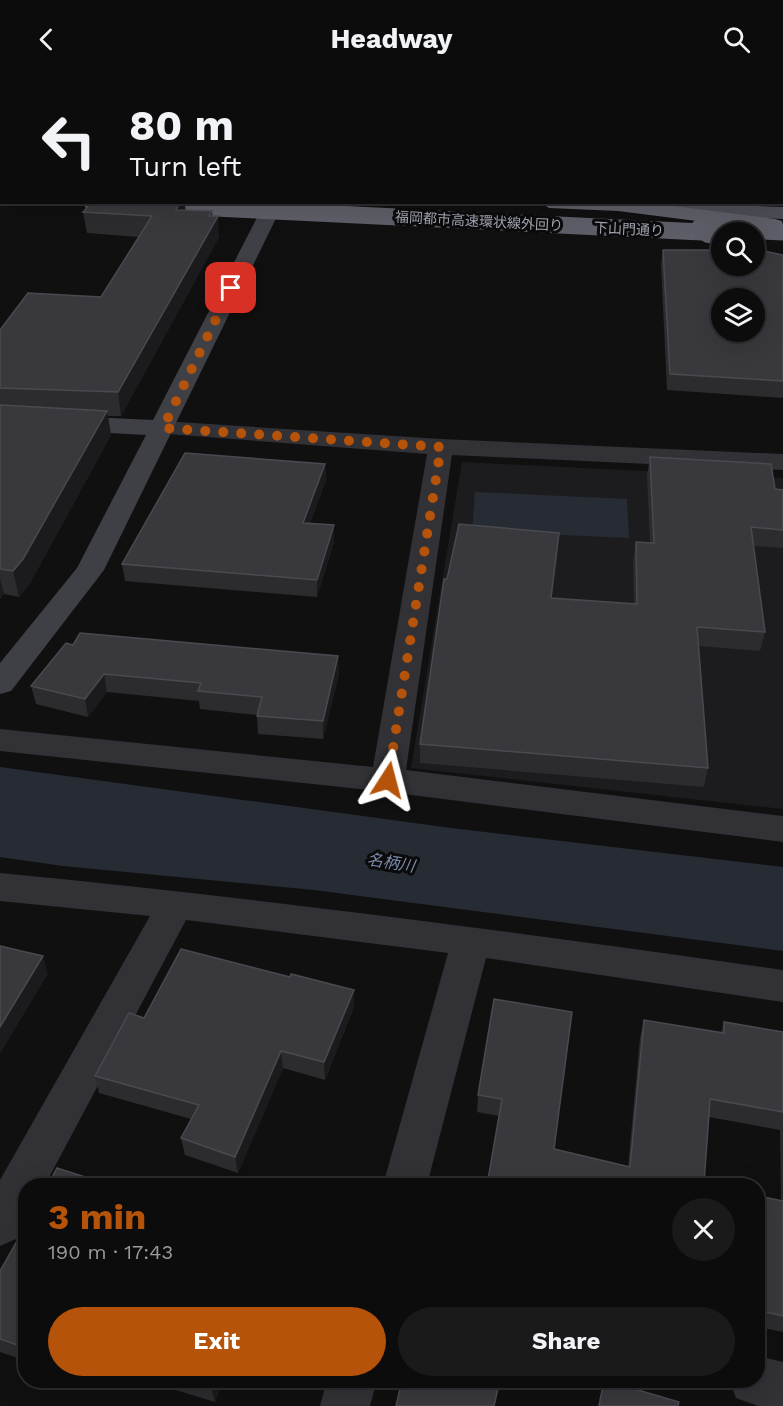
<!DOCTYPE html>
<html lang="en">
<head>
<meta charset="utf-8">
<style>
  :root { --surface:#0c0c0d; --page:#1a1a1b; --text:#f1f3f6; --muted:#9a9b9d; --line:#2c2c2e; --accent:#b45309 }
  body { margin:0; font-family:"Work Sans","Noto Sans JP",sans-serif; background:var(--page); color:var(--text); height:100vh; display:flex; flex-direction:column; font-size:22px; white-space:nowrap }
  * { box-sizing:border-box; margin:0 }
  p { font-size:20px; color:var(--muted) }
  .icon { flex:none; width:33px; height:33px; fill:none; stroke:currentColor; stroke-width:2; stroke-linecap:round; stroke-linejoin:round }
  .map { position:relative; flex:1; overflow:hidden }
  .panel { position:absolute; left:18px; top:1100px; width:747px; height:210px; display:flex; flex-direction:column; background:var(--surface); border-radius:24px; box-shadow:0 6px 24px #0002,0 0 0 2px var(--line) }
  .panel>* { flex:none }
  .hud { position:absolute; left:0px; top:0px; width:783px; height:126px; box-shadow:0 6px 24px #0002,0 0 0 2px var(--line); background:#0c0c0d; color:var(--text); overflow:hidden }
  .controls { position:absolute; left:711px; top:144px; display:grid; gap:12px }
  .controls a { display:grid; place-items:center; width:54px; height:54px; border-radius:50%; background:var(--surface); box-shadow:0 6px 24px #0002,0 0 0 2px var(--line); font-size:30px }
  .pin { position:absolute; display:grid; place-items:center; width:51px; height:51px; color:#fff; margin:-26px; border-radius:12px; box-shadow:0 3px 9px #0006 }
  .me { position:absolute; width:66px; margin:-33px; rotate:9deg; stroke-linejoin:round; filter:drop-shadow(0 0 4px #0008) }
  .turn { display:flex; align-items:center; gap:21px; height:126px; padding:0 30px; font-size:27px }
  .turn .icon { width:78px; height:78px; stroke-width:2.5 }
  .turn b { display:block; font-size:42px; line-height:51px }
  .round { display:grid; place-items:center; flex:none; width:63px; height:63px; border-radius:32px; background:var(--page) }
  .headline { display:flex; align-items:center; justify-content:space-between; height:102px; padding:0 30px }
  h1 { font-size:36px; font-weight:700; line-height:45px; color:var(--accent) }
  .cta { display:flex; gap:12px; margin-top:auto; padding:12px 30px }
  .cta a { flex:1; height:69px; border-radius:36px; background:var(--accent); color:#fff; font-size:24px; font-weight:700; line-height:69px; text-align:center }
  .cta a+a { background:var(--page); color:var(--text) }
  header { display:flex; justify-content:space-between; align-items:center; height:78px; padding:0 30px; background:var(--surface); font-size:27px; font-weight:700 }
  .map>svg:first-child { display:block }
  .built { fill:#1c1c1e }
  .water { fill:#272c34 }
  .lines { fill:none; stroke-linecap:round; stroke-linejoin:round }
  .street { fill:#313136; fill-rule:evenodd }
  .secondary { fill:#3f4046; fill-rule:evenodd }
  .primary { fill:#4d4e55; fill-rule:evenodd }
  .highway { fill:#5d5e67; fill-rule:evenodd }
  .highway-bridge-far1 { stroke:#5d5e67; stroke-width:17 }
  .highway-bridge { stroke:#5d5e67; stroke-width:22 }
  .wall { fill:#2c2c2f }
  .shaded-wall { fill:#1b1b1d }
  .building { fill:#39393d; stroke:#494a4f; stroke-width:1.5; fill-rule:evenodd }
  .route { stroke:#b45309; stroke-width:10; stroke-dasharray:0 18 }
  .labels { text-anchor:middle; stroke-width:6; stroke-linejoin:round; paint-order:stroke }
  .far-street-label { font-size:14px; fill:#a2a4b1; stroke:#0b0b0c }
  .water-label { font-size:16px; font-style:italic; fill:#7a8bab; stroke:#0b0b0c }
</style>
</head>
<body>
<header><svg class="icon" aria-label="back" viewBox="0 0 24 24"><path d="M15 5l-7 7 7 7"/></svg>Headway<svg class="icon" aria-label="search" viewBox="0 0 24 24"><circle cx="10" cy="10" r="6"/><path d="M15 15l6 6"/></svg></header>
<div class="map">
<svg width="783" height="1328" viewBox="0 0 783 1328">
  <rect width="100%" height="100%" fill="#101011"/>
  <path class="built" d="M462 384 783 400V731L411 690Z"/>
  <path class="water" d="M475 414 627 421 629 460 472 453Z
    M0 689 451 750 783 789V873L314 812 63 788 0 779Z"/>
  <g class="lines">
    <path class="street" d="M163 343 441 361 783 376V392L452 377 406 692 783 738V764L388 714 0 673V651L373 689 427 376 154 355 151 350 154 345Z
      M0 795C262 820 522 855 783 892V924L486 880 427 1107H383L448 875 186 842 45 1107H26V1144L16 1161 0 1168V1102L150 838 0 823Z
      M758 1278 783 1284V1328H758L736 1320 729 1302H758Z
      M327 1302H377L370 1328H320Z"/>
    <path class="secondary" d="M265 124H284L104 492 11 613 0 616V585L77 490 146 357 0 349V335L153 342Z"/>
    <path class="primary" d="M0 95H2V105H0Z
      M649 124 783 129V141L653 135 644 129Z"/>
    <path class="highway" d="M0 114 2 124H6L0 126Z
      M540 124H642L775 141 782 143 783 149 775 153 618 133 549 130Z"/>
    <path class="highway-bridge-far1" d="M92 124 722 155
      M699 150 783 154"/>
    <path class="highway-bridge" d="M709 154 722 155"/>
  </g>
  <path class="wall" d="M11 0H117L116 2H56Z
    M782 34 783 39V86H782Z
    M92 124H185V132L212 133V138L219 159 121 338H108L111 357 29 507 19 519 4 516 0 521V252L101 219 139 159 87 155 83 134Z
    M663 172 783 177V320L667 312 661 186Z
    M650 379 775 411 783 412V470L753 468 765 554 760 573 699 568 708 690 704 709 420 685V666L552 520 634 526 633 482 636 464 650 465 647 397Z
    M325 386 326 402 310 445 334 447V464L317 519 125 503 122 486Z
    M73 567 338 578 339 596 323 661 258 656 257 637 200 631 199 623 107 614 88 639 36 626 31 608Z
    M494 921 554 1071 628 1089 640 960 644 942 721 955 724 944 783 954V1254L758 1249V1118L781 1123 780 1052 709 1039 704 1106 487 1107 499 1038 477 1034 478 1017Z
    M354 929 325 1002 283 990 238 1095 185 1077 181 1060 191 1041 99 1015 95 998 144 940Z
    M26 1147V1283L0 1274V1193Z
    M143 1302H223L215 1324Z
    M604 1302 678 1328H598Z"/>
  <path class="shaded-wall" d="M180 124H185L186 140 176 132Z
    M212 133 213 146 218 138 219 159 121 338 118 314Z
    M107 333 111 357 29 507 19 519 13 493Z
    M325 386 326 402 304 462 303 445Z
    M334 447V464L317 519V502Z
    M0 501 4 516 0 521Z
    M338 578 339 596 323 661V643Z
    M104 596 107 614 88 639 85 621Z
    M43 878 48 896 0 976V949Z
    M354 912V929L325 1002 324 984Z
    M281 973 283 990 238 1095 235 1079Z
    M214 1302H223L215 1324 211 1309Z"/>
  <path class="building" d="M128 0H551V2L127 1Z
    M657 0H772V2H657Z
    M782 34 783 39V74H782Z
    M92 124H180L176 132 212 133 209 138H218L118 314 0 310V252L28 215 101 219 152 138 83 134Z
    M663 172H722V188H754V173H764L783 177V303L670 296ZM722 220H754V254H722Z
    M0 327 107 333 23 481 13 493 0 491Z
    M185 375 325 386 303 445 334 447 317 502 122 486Z
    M650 379 771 386 775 411 783 412V452L751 449 765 554 697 549 708 690 420 666 444 501H447L459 446 559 455 551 520 637 526 636 464 654 465Z
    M80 555 338 578 323 643 257 638 262 619 198 613 201 605 104 596 85 621 31 608 66 565 73 567Z
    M0 868 43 878 0 949Z
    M181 871 290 899 291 896 354 912 324 984 281 973 235 1079 181 1060 199 1027 95 998 129 935 144 940Z
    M494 921 572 934 554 1071 630 1089 644 942 724 955V944L783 954V1034L710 1021 704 1106 707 1107H487L502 1021 478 1017Z
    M57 1090 110 1107H48Z
    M758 1118 783 1123V1238L758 1232Z
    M26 1147V1270L0 1261V1193Z
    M188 1302H214L211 1309Z
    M402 1302H500L494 1328H396Z
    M604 1302 679 1324 678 1328H599Z"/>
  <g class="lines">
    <path class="route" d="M231 210 163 350 441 369 388 702"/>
  </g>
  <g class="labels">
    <g class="far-street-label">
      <text transform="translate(479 143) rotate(3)" y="5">福岡都市高速環状線外回り</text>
      <text transform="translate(629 151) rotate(3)" y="5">下山門通り</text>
    </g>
    <g class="water-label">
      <text transform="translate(391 784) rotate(9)" y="6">名柄川</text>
    </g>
  </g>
</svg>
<div class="controls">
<a><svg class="icon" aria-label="search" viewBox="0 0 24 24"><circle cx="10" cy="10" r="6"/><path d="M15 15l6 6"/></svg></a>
<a><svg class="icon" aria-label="layers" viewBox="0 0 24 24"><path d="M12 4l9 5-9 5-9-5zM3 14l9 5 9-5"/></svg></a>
</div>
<div class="pin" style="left:231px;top:210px;background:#d93025"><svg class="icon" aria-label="arrive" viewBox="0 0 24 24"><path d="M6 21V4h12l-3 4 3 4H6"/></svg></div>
<svg class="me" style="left:388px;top:702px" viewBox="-20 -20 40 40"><path d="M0-17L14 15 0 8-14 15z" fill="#b45309" stroke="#fff" stroke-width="4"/></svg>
<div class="hud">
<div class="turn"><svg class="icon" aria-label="left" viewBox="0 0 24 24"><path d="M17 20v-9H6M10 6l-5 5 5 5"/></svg><div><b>80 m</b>Turn left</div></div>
</div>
<section class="panel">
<div class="headline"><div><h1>3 min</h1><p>190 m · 17:43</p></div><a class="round"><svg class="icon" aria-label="close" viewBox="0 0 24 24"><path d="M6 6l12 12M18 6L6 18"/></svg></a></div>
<div class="cta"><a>Exit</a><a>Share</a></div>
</section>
</div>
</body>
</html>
